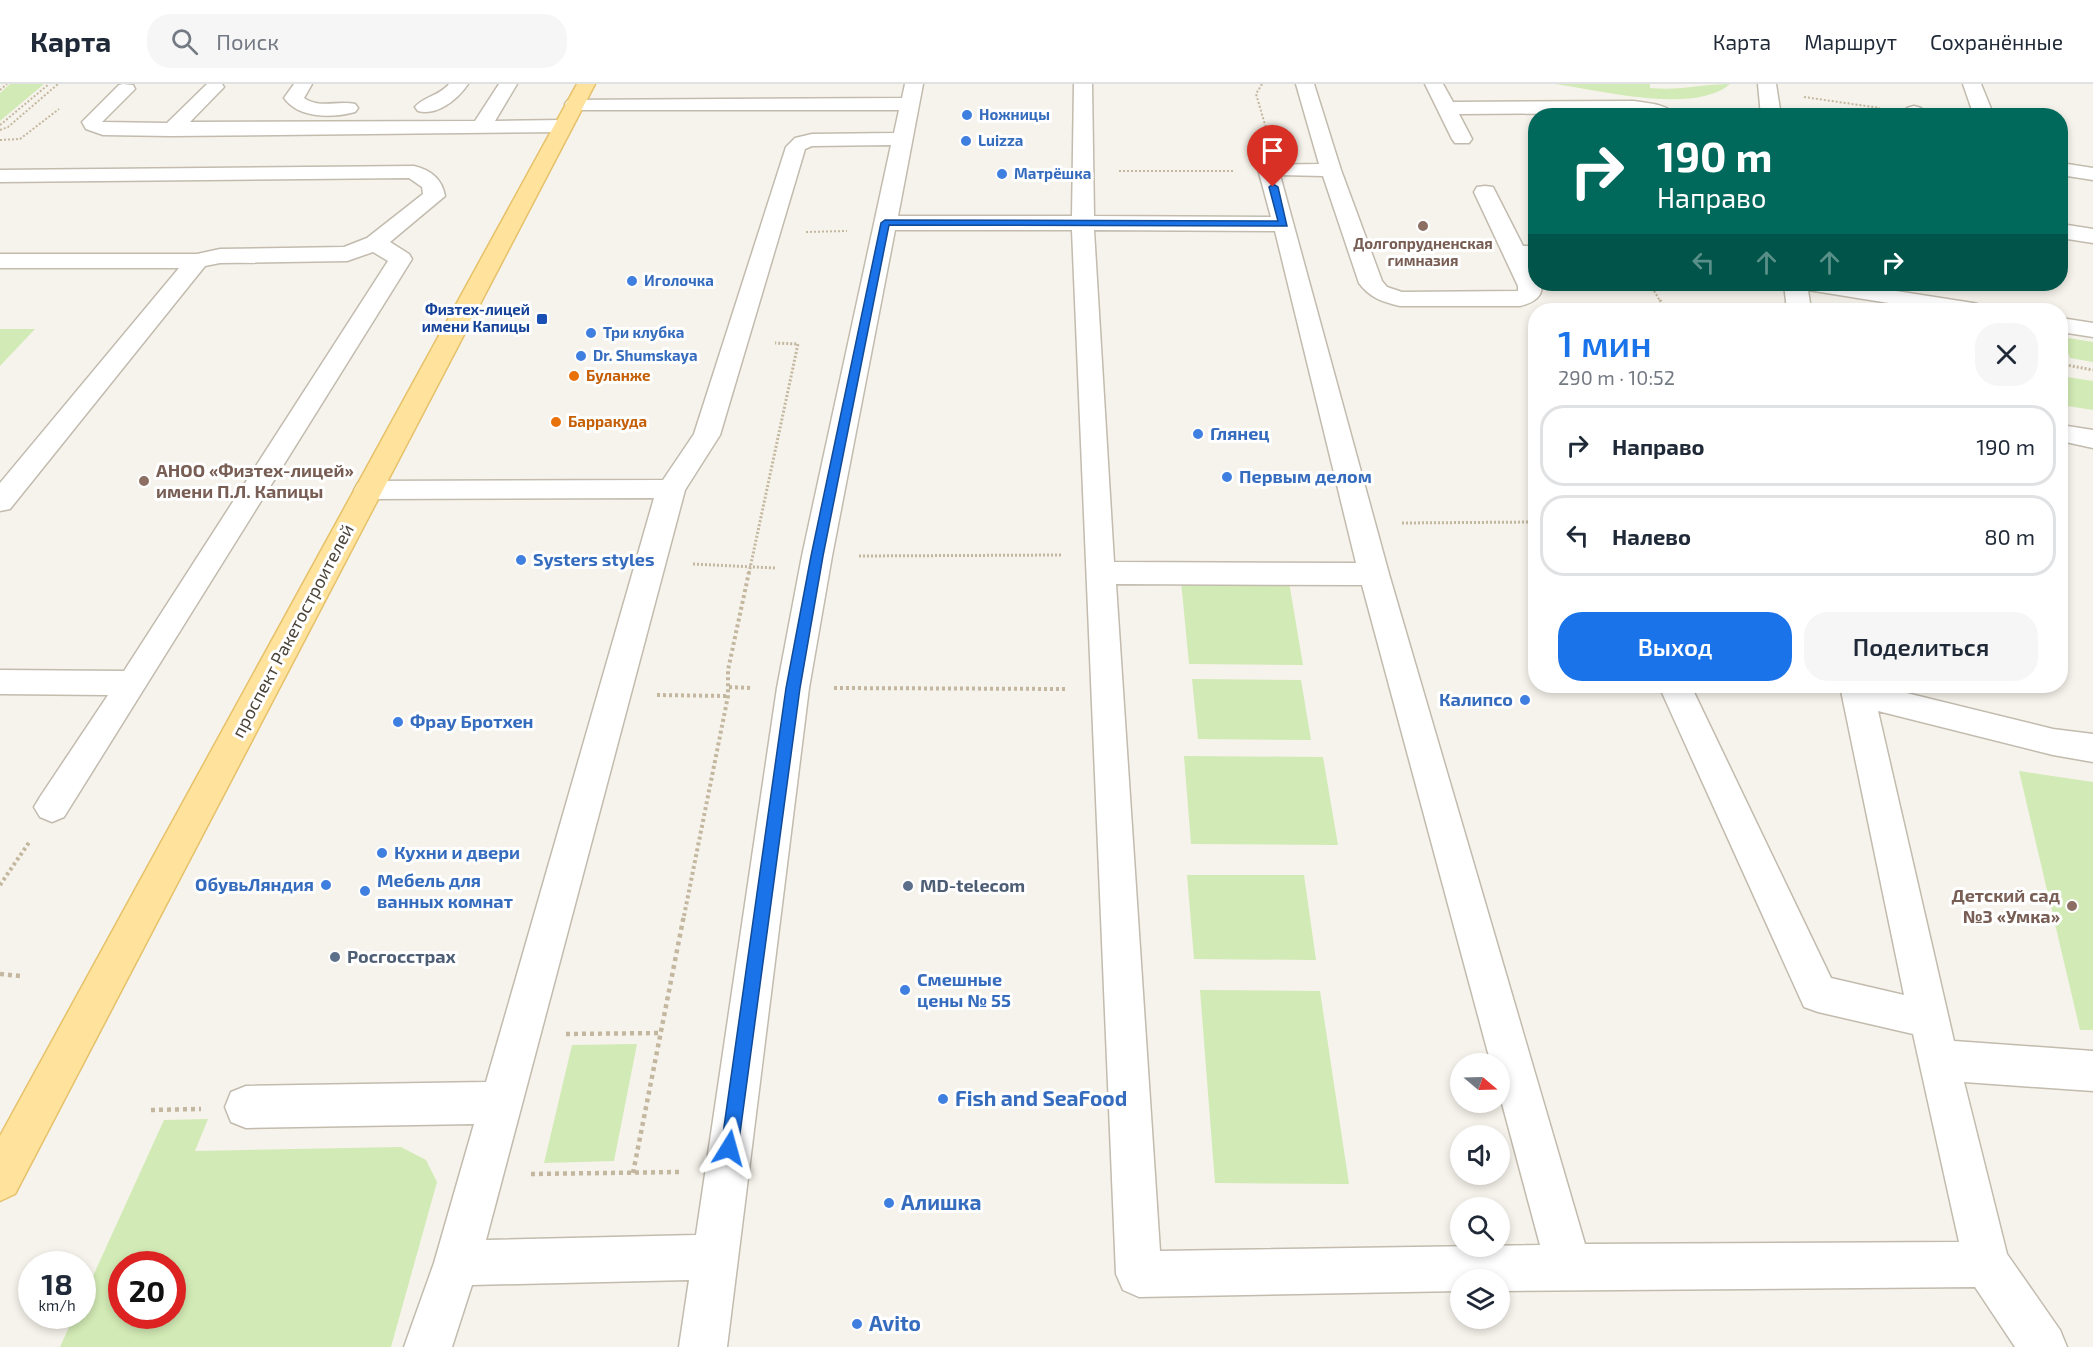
<!DOCTYPE html>
<html lang="ru">
<head>
<meta charset="utf-8">
<style>
  :root { --surface:#fff; --page:#f6f6f7; --text:#1f2937; --muted:#747a83; --line:#e0e1e3; --accent:#1a73e8 }
  body { margin:0; font-family:"Exo 2",sans-serif; background:var(--page); color:var(--text); height:100vh; display:flex; flex-direction:column; font-size:22px; white-space:nowrap }
  * { box-sizing:border-box; margin:0 }
  p { font-size:20px; color:var(--muted) }
  .icon { flex:none; width:33px; height:33px; fill:none; stroke:currentColor; stroke-width:2; stroke-linecap:round; stroke-linejoin:round }
  .map { position:relative; flex:1; overflow:hidden }
  .side { position:absolute; left:1528px; top:219px; width:540px; height:390px; display:flex; flex-direction:column; background:var(--surface); border-radius:24px; box-shadow:0 3px 9px #0003 }
  .side>* { flex:none }
  .guide { position:absolute; left:1528px; top:24px; width:540px; height:183px; border-radius:24px; box-shadow:0 3px 9px #0003; background:#00695c; color:#fff; overflow:hidden }
  .needle { width:39px; rotate:109deg }
  .controls { position:absolute; left:1450px; top:969px; display:grid; gap:12px }
  .controls a { display:grid; place-items:center; width:60px; height:60px; border-radius:50%; background:var(--surface); box-shadow:0 3px 9px #0003; font-size:30px }
  .speed { position:absolute; left:18px; top:1167px; display:flex; gap:12px; font-size:30px; font-weight:700; text-align:center }
  .speed>* { display:grid; place-content:center; width:78px; height:78px; border-radius:50%; background:var(--surface); box-shadow:0 3px 9px #0003; line-height:1 }
  .speed small { font-size:15px; font-weight:400 }
  .speed .limit { border:9px solid #d22; background:#fff; color:#111 }
  .pin { position:absolute; display:grid; place-items:center; width:51px; height:51px; color:#fff; margin:-62px -26px; border-radius:50% 50% 50% 0; rotate:-45deg; box-shadow:0 0 6px #0007 }
  .pin .icon { rotate:45deg }
  .me { position:absolute; width:66px; margin:-33px; rotate:8deg; stroke-linejoin:round; filter:drop-shadow(0 0 4px #0008) }
  .turn { display:flex; align-items:center; gap:21px; height:126px; padding:0 30px; font-size:27px }
  .turn .icon { width:78px; height:78px; stroke-width:2.5 }
  .turn b { display:block; font-size:42px; line-height:51px }
  .lanes { display:flex; align-items:center; height:57px; padding:0 30px; background:#0003; justify-content:center; gap:30px; direction:ltr }
  .lanes .off { opacity:.35 }
  .round { display:grid; place-items:center; flex:none; width:63px; height:63px; border-radius:24px; background:var(--page) }
  .overview { display:flex; align-items:center; justify-content:space-between; height:102px; padding:0 30px }
  h1 { font-size:36px; font-weight:600; line-height:45px; color:var(--accent) }
  .primary-button { display:flex; gap:12px; margin-top:auto; padding:12px 30px }
  .primary-button a { flex:1; height:69px; border-radius:24px; background:var(--accent); color:#fff; font-size:24px; font-weight:600; line-height:69px; text-align:center }
  .primary-button a+a { background:var(--page); color:var(--text) }
  ul { padding:0; list-style:none }
  li { display:flex; align-items:center; gap:18px; height:81px; margin:0 12px 9px; padding:0 18px; border:3px solid var(--line); border-radius:24px }
  li div { flex:1 }
  li b { display:block; font-size:22px }
  li em { font-style:normal }
  header { display:flex; align-items:center; gap:36px; box-sizing:border-box; height:84px; padding:0 30px; background:var(--surface); border-bottom:2px solid var(--line) }
  header strong { font-size:28px }
  nav { display:flex; gap:33px; margin-inline-start:auto; font-size:21px }
  .search { width:420px; height:54px; background:var(--page); display:flex; align-items:center; gap:15px; box-sizing:border-box; padding:0 21px; border-radius:24px; color:var(--muted); font-size:22px }
  .map>svg:first-child { display:block }
  .green { fill:#d2eab5; fill-rule:evenodd }
  .lines { fill:none; stroke-linecap:round; stroke-linejoin:round }
  .minor-casing { stroke:#c2bbae; stroke-width:3 }
  .major-casing { stroke:#e6c16a; stroke-width:3 }
  .path-far3 { stroke:#c4b79f; stroke-width:2; stroke-dasharray:2 2; stroke-linecap:butt }
  .path-far2 { stroke:#c4b79f; stroke-width:3; stroke-dasharray:2 2; stroke-linecap:butt }
  .path-far1 { stroke:#c4b79f; stroke-width:4; stroke-dasharray:3 3; stroke-linecap:butt }
  .path { stroke:#c4b79f; stroke-width:4.5; stroke-dasharray:4 4; stroke-linecap:butt }
  .minor { fill:#fff; fill-rule:evenodd }
  .major { fill:#ffe39c; fill-rule:evenodd }
  .route { fill:#1a73e8; stroke:#114b97; stroke-width:1.5 }
  .shop-dot { fill:#3f7fe0; stroke:#fff; stroke-width:2 }
  .education-dot { fill:#8d6e63; stroke:#fff; stroke-width:2 }
  .transit-dot { fill:#1a4fb4; stroke:#fff; stroke-width:2 }
  .food-dot { fill:#e8710a; stroke:#fff; stroke-width:2 }
  .service-dot { fill:#5c6f8a; stroke:#fff; stroke-width:2 }
  .labels { text-anchor:middle; stroke-width:6; stroke-linejoin:round; paint-order:stroke }
  .far-shop-label { font-size:15px; font-weight:bold; fill:#366cbe; stroke:#fff; text-anchor:start }
  .far-education-label { font-size:15px; font-weight:bold; fill:#785e54; stroke:#fff }
  .far-transit-label { font-size:15px; font-weight:bold; fill:#164399; stroke:#fff; text-anchor:end }
  .far-food-label { font-size:15px; font-weight:bold; fill:#c56008; stroke:#fff; text-anchor:start }
  .shop-label { font-size:18px; font-weight:bold; fill:#366cbe; stroke:#fff; text-anchor:start }
  .education-label { font-size:18px; font-weight:bold; fill:#785e54; stroke:#fff; text-anchor:start }
  .street-label { font-size:18px; fill:#4b4439; stroke:#fff }
  .service-label { font-size:18px; font-weight:bold; fill:#4e5e75; stroke:#fff; text-anchor:start }
  .near-shop-label { font-size:21px; font-weight:bold; fill:#366cbe; stroke:#fff; text-anchor:start }
</style>
</head>
<body>
<header>
<strong>Карта</strong>
<div class="search"><svg class="icon" aria-label="search" viewBox="0 0 24 24"><circle cx="10" cy="10" r="6"/><path d="M15 15l6 6"/></svg>Поиск</div>
<nav><a>Карта</a><a>Маршрут</a><a>Сохранённые</a></nav>
</header>
<div class="map">
<svg width="2093" height="1263" viewBox="0 0 2093 1263">
  <rect width="100%" height="100%" fill="#f6f3ec"/>
  <path class="green" d="M10 0H44L0 37V9Z
    M1555 0H1650V4C1678 7 1703 0 1730 0 1695 31 1599 6 1555 0Z
    M0 245H35L0 282Z
    M2062 253 2093 258V278L2070 274Z
    M2061 292 2093 297V326L2061 321Z
    M1181 497 1289 498 1303 581 1189 580Z
    M1192 595 1301 596 1311 656 1198 655Z
    M1184 672 1323 673 1338 761 1191 760Z
    M2019 687 2093 698V946H2080Z
    M1187 791H1304L1316 876 1194 875Z
    M1200 906 1320 907 1349 1100 1215 1099Z
    M637 960 614 1077 544 1079 572 961Z
    M208 1035 195 1067 401 1063 426 1076 437 1098 391 1263H60L74 1232H82L83 1214 164 1036ZM172 1180V1232H122V1180Z"/>
  <g class="lines">
    <g class="minor-casing">
      <path id="minor" d="M123 0 133 1 135 5 102 38 167 39 207 0H222L224 3 190 38 475 37 499 0H517L495 37 563 36 570 38 573 42 570 46 563 48 171 52 103 51 86 45 82 38 119 1Z
        M294 0H312L304 14C319 25 338 16 355 20L358 24 355 28C332 34 299 35 284 14Z
        M449 0H468C458 15 438 32 418 27L415 23C423 13 439 12 449 0Z
        M905 0H923L898 132H1072L1074 0H1092L1094 132 1271 133 1258 85 1261 81 1319 80 1296 0H1314L1341 86 1382 197 1387 203 1402 208 1518 207V202L1474 108 1477 103 1485 102 1493 103 1523 162H1536V176H1529L1536 190V200H1541C1544 213 1532 219 1520 222H1400C1383 218 1370 214 1359 199L1323 92 1280 91 1389 490 1585 1160 1959 1158 1913 950 1818 928 1804 923 1659 602H1691L1831 894 1904 911 1840 602H1878L2053 645 2093 650V678L2053 671 1878 627 1954 957 2093 967V1007L1964 998 2007 1170 2060 1246 2067 1263H2015L1975 1203 1500 1207V1196H1461V1207L1139 1213 1123 1206 1116 1190 1072 146H895L832 472 809 604 727 1263H679L689 1196 472 1201 452 1263H404L434 1179 474 1040 246 1044 231 1038 225 1023 231 1008 246 1002 486 998 654 414 368 415 358 413 354 406 358 399 368 397 663 396 694 350 786 63 795 54 812 50 894 49 899 26H575L568 24 565 20 568 16 902 14ZM891 61 802 472 777 604 696 1151 486 1156 685 406 720 351 805 65 812 62ZM1094 146 1275 147 1356 479 1114 478ZM1116 500 1362 501 1491 980H1500V1012L1540 1161 1160 1167Z
        M1425 0H1443L1453 18 1633 17C1647 19 1668 20 1677 32L1633 29 1459 30 1472 55 1469 59H1455L1452 55Z
        M1758 0H1776L1781 32H1761Z
        M1963 0H1981L1994 32H1974Z
        M1914 22 1921 24 1928 32H1907L1904 28 1907 24Z
        M2061 79 2093 84V96L2061 91Z
        M414 82C431 86 442 95 445 112L390 158 409 170 412 175 64 733 52 738 40 733 34 723 40 713 108 611 0 610V586L124 587 388 177 373 168 347 177 220 179 205 182 10 425 0 427V399L179 184H0V170H197L220 165 344 163 367 154 423 110 422 103 409 94 0 98V86Z
        M2061 140 2093 145V159L2061 154Z
        M1784 200H1851L1973 219 1981 221 1985 226H1932L1808 206 1811 226H1787Z
        M2061 234 2093 239V253L2061 248Z
        M2061 341 2093 346V364L2061 357Z"/>
    </g>
    <g class="major-casing">
      <path id="major" d="M577 0H595L15 1110 0 1117V1052Z"/>
    </g>
    <path class="path-far3" d="M1262 0 1256 10 1269 54
      M0 6 7 0
      M1804 13 1880 24
      M0 41 49 0
      M0 46 8 43 58 0
      M0 56 20 55 59 25
      M1119 87H1234
      M806 148 847 147
      M1650 200 1660 217"/>
    <path class="path-far2" d="M1660 216 1666 226
      M2061 280 2093 286
      M1402 439 1536 438
      M859 472 1061 471
      M693 480 775 484
      M749 489 798 260 775 259"/>
    <path class="path-far1" d="M729 603 752 604
      M834 604 1067 605
      M657 611 728 612
      M0 801 30 757
      M684 832 728 612V586L749 488"/>
    <path class="path" d="M0 890 21 892
      M566 950 662 949
      M151 1026 201 1025
      M633 1089 684 831
      M531 1090 679 1088"/>
    <use href="#minor" class="minor"/>
    <use href="#major" class="major"/>
  </g>
  <path class="route" d="M1273 100 1278 103 1287 142 889 141 823 472 800 604 738 1064 736 1071 729 1073 723 1071 721 1064 786 604 811 472 881 139 885 136 1278 137 1269 103Z"/>
  <g class="shop-dot">
    <circle cx="967" cy="31" r="6"/>
    <circle cx="966" cy="57" r="6"/>
    <circle cx="1002" cy="90" r="6"/>
    <circle cx="632" cy="197" r="6"/>
    <circle cx="591" cy="249" r="6"/>
    <circle cx="581" cy="272" r="6"/>
    <circle cx="1198" cy="350" r="6"/>
    <circle cx="1227" cy="393" r="6"/>
    <circle cx="521" cy="476" r="6"/>
    <circle cx="1525" cy="616" r="6"/>
    <circle cx="398" cy="638" r="6"/>
    <circle cx="382" cy="769" r="6"/>
    <circle cx="326" cy="801" r="6"/>
    <circle cx="365" cy="807" r="6"/>
    <circle cx="905" cy="906" r="6"/>
    <circle cx="943" cy="1015" r="6"/>
    <circle cx="889" cy="1119" r="6"/>
    <circle cx="857" cy="1240" r="6"/>
  </g>
  <g class="education-dot">
    <circle cx="1423" cy="142" r="6"/>
    <circle cx="144" cy="397" r="6"/>
    <circle cx="2072" cy="822" r="6"/>
  </g>
  <rect class="transit-dot" x="536" y="229" width="12" height="12" rx="3"/>
  <g class="food-dot">
    <circle cx="574" cy="292" r="6"/>
    <circle cx="556" cy="338" r="6"/>
  </g>
  <g class="service-dot">
    <circle cx="908" cy="802" r="6"/>
    <circle cx="335" cy="873" r="6"/>
  </g>
  <g class="labels">
    <g class="far-shop-label">
      <text x="979" y="36">Ножницы</text>
      <text x="978" y="62">Luizza</text>
      <text x="1014" y="95">Матрёшка</text>
      <text x="644" y="202">Иголочка</text>
      <text x="603" y="254">Три клубка</text>
      <text x="593" y="277">Dr. Shumskaya</text>
    </g>
    <g class="far-education-label">
      <text x="1423" y="165">Долгопрудненская<tspan x="1423" dy="17">гимназия</tspan></text>
    </g>
    <g class="far-transit-label">
      <text x="530" y="231">Физтех-лицей<tspan x="530" dy="17">имени Капицы</tspan></text>
    </g>
    <g class="far-food-label">
      <text x="586" y="297">Буланже</text>
      <text x="568" y="343">Барракуда</text>
    </g>
    <g class="shop-label">
      <text x="1210" y="356">Глянец</text>
      <text x="1239" y="399">Первым делом</text>
      <text x="533" y="482">Systers styles</text>
      <text x="1513" y="622" text-anchor="end">Калипсо</text>
      <text x="410" y="644">Фрау Бротхен</text>
      <text x="394" y="775">Кухни и двери</text>
      <text x="377" y="803">Мебель для<tspan x="377" dy="21">ванных комнат</tspan></text>
      <text x="314" y="807" text-anchor="end">ОбувьЛяндия</text>
      <text x="917" y="902">Смешные<tspan x="917" dy="21">цены № 55</tspan></text>
    </g>
    <g class="education-label">
      <text x="156" y="393">АНОО «Физтех-лицей»<tspan x="156" dy="21">имени П.Л. Капицы</tspan></text>
      <text x="2060" y="818" text-anchor="end">Детский сад<tspan x="2060" dy="21">№3 «Умка»</tspan></text>
    </g>
    <g class="street-label">
      <text transform="translate(293 547) rotate(-62)" y="6">проспект Ракетостроителей</text>
    </g>
    <g class="service-label">
      <text x="920" y="808">MD-telecom</text>
      <text x="347" y="879">Росгосстрах</text>
    </g>
    <g class="near-shop-label">
      <text x="955" y="1022">Fish and SeaFood</text>
      <text x="901" y="1126">Алишка</text>
      <text x="869" y="1247">Avito</text>
    </g>
  </g>
</svg>
<div class="controls">
<a><svg class="needle" viewBox="-14 -14 28 28"><path d="M0-13l5 13h-10z" fill="#e53935"/><path d="M0 13l5-13h-10z" fill="#747a83"/></svg></a>
<a><svg class="icon" aria-label="sound" viewBox="0 0 24 24"><path d="M4 9h4l5-4v14l-5-4H4zM17 9q2 3 0 6"/></svg></a>
<a><svg class="icon" aria-label="search" viewBox="0 0 24 24"><circle cx="10" cy="10" r="6"/><path d="M15 15l6 6"/></svg></a>
<a><svg class="icon" aria-label="layers" viewBox="0 0 24 24"><path d="M12 4l9 5-9 5-9-5zM3 14l9 5 9-5"/></svg></a>
</div>
<div class="speed"><div>18<small>km/h</small></div><div class="limit">20</div></div>
<div class="pin" style="left:1273px;top:103px;background:#d93025"><svg class="icon" aria-label="arrive" viewBox="0 0 24 24"><path d="M6 21V4h12l-3 4 3 4H6"/></svg></div>
<svg class="me" style="left:729px;top:1064px" viewBox="-20 -20 40 40"><path d="M0-17L14 15 0 8-14 15z" fill="#1a73e8" stroke="#fff" stroke-width="4"/></svg>
<div class="guide">
<div class="turn"><svg class="icon" aria-label="right" viewBox="0 0 24 24"><path d="M7 20v-9h11M14 6l5 5-5 5"/></svg><div><b>190 m</b>Направо</div></div>
<div class="lanes"><svg class="icon off" aria-label="left" viewBox="0 0 24 24"><path d="M17 20v-9H6M10 6l-5 5 5 5"/></svg><svg class="icon off" aria-label="ahead" viewBox="0 0 24 24"><path d="M12 20V5M6 11l6-6 6 6"/></svg><svg class="icon off" aria-label="ahead" viewBox="0 0 24 24"><path d="M12 20V5M6 11l6-6 6 6"/></svg><svg class="icon" aria-label="right" viewBox="0 0 24 24"><path d="M7 20v-9h11M14 6l5 5-5 5"/></svg></div>
</div>
<section class="side">
<div class="overview"><div><h1>1 мин</h1><p>290 m · 10:52</p></div><a class="round"><svg class="icon" aria-label="close" viewBox="0 0 24 24"><path d="M6 6l12 12M18 6L6 18"/></svg></a></div>
<ul>
<li><svg class="icon" aria-label="right" viewBox="0 0 24 24"><path d="M7 20v-9h11M14 6l5 5-5 5"/></svg><div><b>Направо</b></div><em>190 m</em></li>
<li><svg class="icon" aria-label="left" viewBox="0 0 24 24"><path d="M17 20v-9H6M10 6l-5 5 5 5"/></svg><div><b>Налево</b></div><em>80 m</em></li>
</ul>
<div class="primary-button"><a>Выход</a><a>Поделиться</a></div>
</section>
</div>
</body>
</html>
